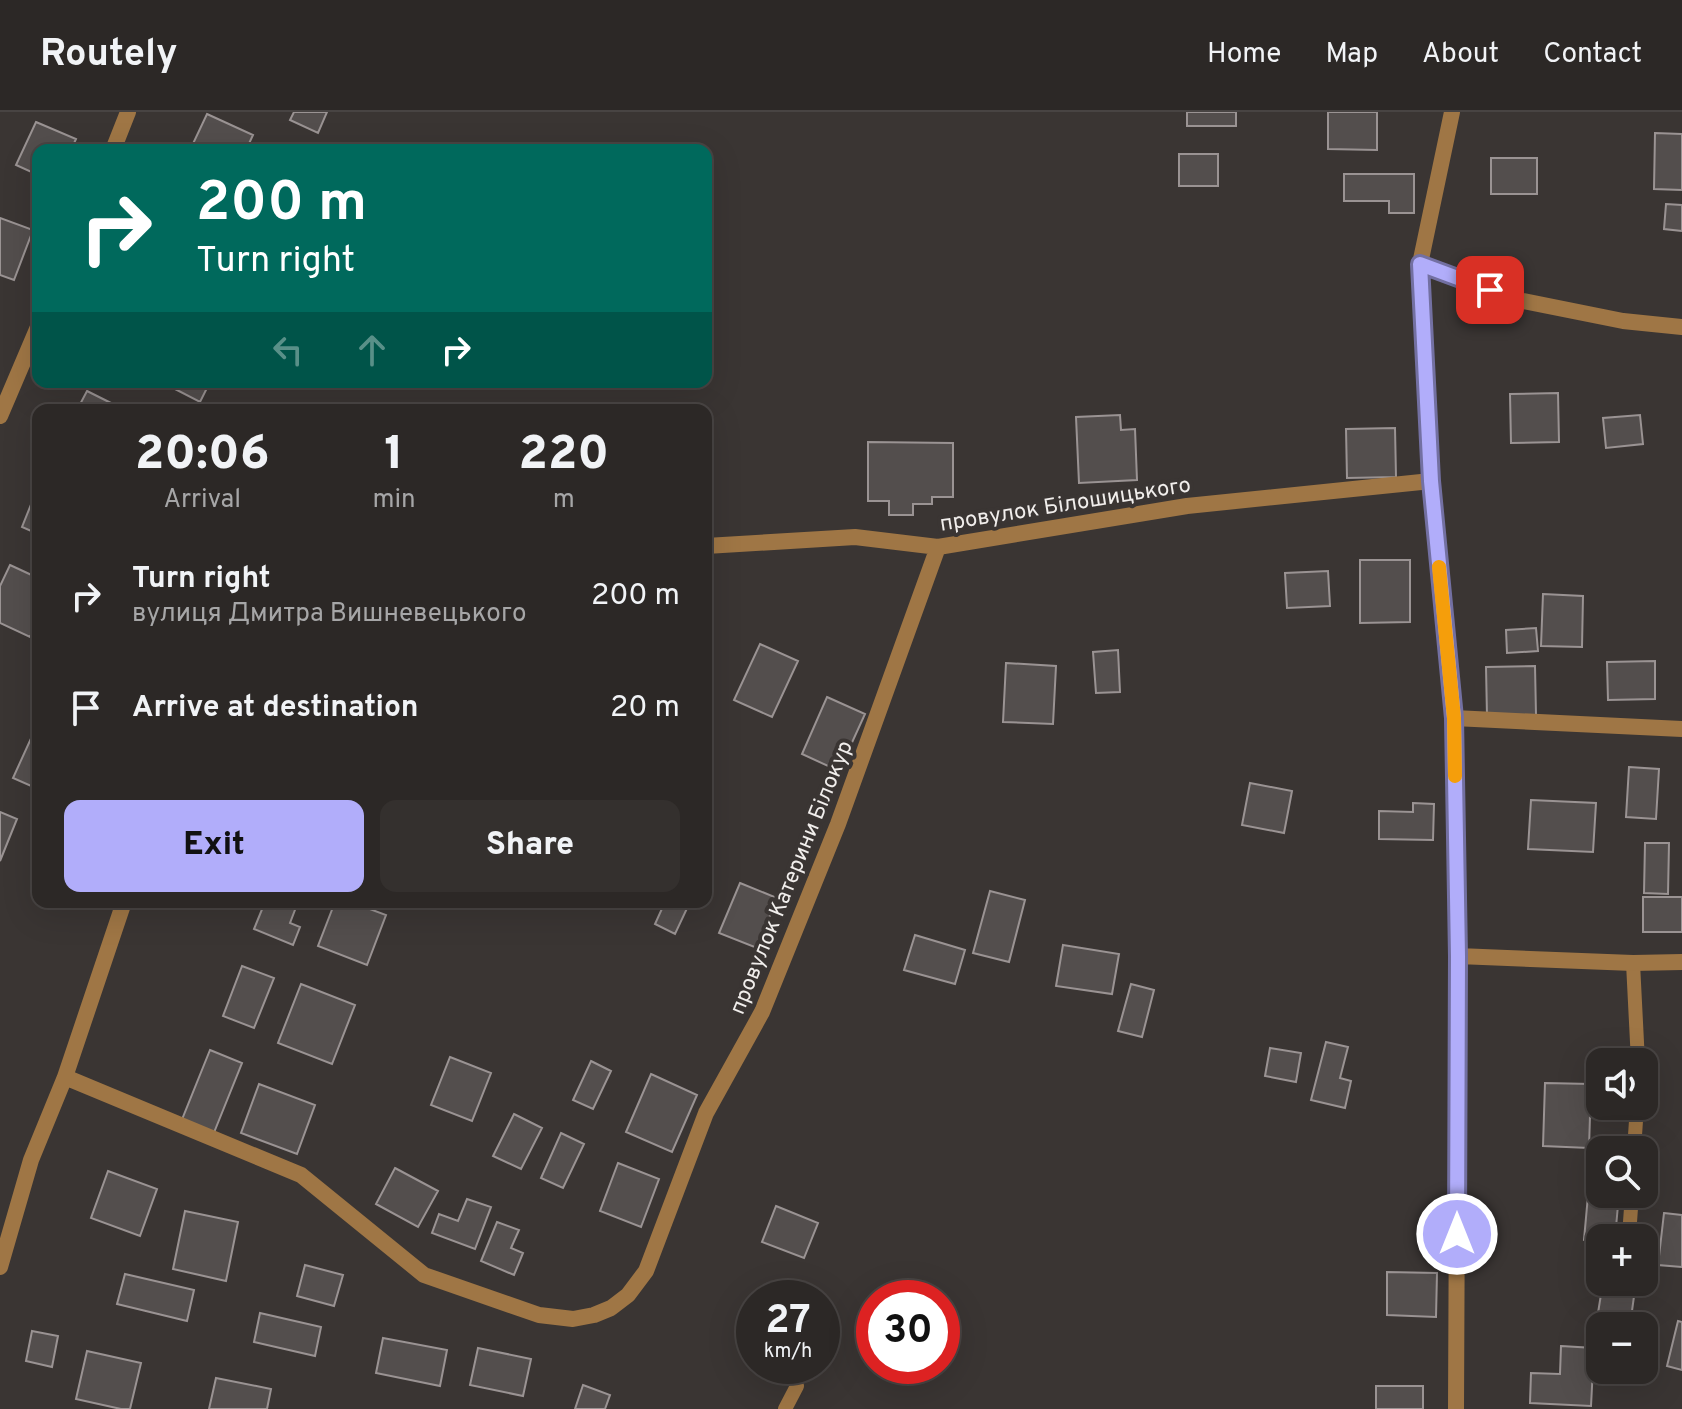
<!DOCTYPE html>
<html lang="en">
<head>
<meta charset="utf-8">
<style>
  :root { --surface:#2c2826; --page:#34302e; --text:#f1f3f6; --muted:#a6a6a7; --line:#484443; --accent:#b1adfa }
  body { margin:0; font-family:Overpass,sans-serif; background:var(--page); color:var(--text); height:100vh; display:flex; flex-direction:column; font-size:30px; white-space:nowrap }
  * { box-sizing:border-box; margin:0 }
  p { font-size:26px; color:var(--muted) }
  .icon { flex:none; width:44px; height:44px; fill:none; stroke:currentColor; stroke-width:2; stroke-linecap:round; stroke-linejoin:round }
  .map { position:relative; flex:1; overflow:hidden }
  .panel { position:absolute; left:32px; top:292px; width:680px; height:504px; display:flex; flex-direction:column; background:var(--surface); border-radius:16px; box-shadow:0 8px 32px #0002,0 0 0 2px var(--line) }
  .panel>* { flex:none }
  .hud { position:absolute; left:32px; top:32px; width:680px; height:244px; border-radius:16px; box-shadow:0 8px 32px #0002,0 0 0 2px var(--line); background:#00695c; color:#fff; overflow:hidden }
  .fabs { position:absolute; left:1586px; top:936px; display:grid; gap:16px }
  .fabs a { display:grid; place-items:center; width:72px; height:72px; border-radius:16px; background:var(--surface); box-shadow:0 8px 32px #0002,0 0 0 2px var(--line); font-size:40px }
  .speed { position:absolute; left:736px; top:1168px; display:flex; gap:16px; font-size:40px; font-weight:700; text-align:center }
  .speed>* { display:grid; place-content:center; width:104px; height:104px; border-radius:50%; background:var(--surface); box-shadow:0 8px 32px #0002,0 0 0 2px var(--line); line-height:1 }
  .speed small { font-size:20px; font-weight:400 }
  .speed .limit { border:12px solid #d22; background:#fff; color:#111 }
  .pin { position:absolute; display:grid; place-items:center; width:68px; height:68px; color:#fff; margin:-34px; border-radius:16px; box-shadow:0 4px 12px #0006 }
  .me { position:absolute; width:88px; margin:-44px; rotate:0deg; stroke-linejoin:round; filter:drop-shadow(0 0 6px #0008) }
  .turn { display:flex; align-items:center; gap:28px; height:168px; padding:0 32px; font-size:36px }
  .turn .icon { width:104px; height:104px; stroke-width:2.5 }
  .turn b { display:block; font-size:56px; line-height:68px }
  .lanes { display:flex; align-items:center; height:76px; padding:0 32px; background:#0003; justify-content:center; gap:40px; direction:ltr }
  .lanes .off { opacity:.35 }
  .eta { display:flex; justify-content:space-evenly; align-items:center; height:136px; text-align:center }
  .eta b { font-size:48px; font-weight:800; line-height:56px }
  .cta { display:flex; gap:16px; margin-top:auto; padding:16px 32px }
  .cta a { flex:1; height:92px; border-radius:16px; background:var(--accent); color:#111; font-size:32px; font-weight:800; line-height:92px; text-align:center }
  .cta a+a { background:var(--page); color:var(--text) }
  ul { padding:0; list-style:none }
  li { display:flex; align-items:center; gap:24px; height:112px; padding:0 32px }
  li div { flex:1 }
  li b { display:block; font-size:30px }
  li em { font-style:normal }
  header { display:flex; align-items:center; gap:48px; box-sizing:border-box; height:112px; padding:0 40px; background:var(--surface); border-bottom:2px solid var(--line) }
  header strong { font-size:38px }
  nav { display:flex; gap:44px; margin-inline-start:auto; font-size:28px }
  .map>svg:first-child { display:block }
  .building { fill:#534e4d; stroke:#9a9393; stroke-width:2 }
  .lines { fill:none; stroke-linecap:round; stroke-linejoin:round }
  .lane { stroke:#9f7645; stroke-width:14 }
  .street { stroke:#9f7645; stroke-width:16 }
  .route-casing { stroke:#7370a2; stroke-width:20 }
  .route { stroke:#b1adfa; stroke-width:14 }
  .slow { stroke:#f59e0b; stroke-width:14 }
  .labels { text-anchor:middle; stroke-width:8; stroke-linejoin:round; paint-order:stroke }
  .street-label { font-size:22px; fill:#f1eeec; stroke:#3a3533 }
</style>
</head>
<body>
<header>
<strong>Routely</strong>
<nav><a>Home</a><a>Map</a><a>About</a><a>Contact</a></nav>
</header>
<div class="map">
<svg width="1682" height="1297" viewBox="0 0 1682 1297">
  <rect width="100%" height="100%" fill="#3a3533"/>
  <path class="building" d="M294 0H327L318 21 290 8Z
    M1187 0H1236V14H1187Z
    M1328 0H1377V38L1328 37Z
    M207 2 253 23 246 38H190Z
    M36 10 76 27 71 38H38V63L16 53Z
    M1655 21 1682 22V78L1654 77Z
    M1179 42H1218V74H1179Z
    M1491 46H1537V82H1491Z
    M1344 62H1414V101H1389V89H1344Z
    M1666 92 1682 93V119L1664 117Z
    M0 106 33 118 14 168 0 163Z
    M176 270H210L200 290 173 276Z
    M87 279 125 298H77Z
    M1558 281 1559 330 1511 331 1510 282Z
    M1120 303 1121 318 1135 317 1137 368 1079 371 1076 305Z
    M1640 303 1643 332 1606 336 1603 306Z
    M1395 316 1396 365 1347 366 1346 317Z
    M868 330 953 331V385H932V392H913V403H889V389H868Z
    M38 375V422L22 415Z
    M1360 448H1410V510L1360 511Z
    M10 453 38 466V508L30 525 0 511V474Z
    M1328 459 1330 494 1287 496 1285 461Z
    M1543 482 1583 484 1582 535 1541 534Z
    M1536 516 1538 539 1507 541 1506 518Z
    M760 532 798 549 772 605 734 588Z
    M1118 538 1120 580 1096 581 1093 540Z
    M1655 549V587L1608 588 1607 550Z
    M1006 551 1056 554 1053 612 1003 610Z
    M1535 554 1536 603 1487 604 1486 555Z
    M827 585 865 602 839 659 802 642Z
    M33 622 38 624V677L13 666Z
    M1629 655 1659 657 1656 707 1626 705Z
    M1250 671 1292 679 1284 721 1242 713Z
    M1531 688 1596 691 1593 740 1528 737Z
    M1413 691 1434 692 1433 728 1379 727V699L1413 700Z
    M0 700 17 707 0 749Z
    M1645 731H1669L1668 782 1644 781Z
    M740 771 777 786 757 836 719 821Z
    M990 779 1025 788 1009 850 973 841Z
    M1643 785H1682V820H1643Z
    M265 790H298L290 811 300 815 293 833 254 817Z
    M335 790H351L386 803 367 853 318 834Z
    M665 790H690L675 822 655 812Z
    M915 823 965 838 955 872 904 858Z
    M1063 833 1119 842 1112 882 1056 874Z
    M242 854 274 866 254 916 223 904Z
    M301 872 355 893 332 952 278 931Z
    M1131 872 1154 878 1142 925 1118 919Z
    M1326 930 1348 935 1340 966 1351 969 1345 996 1311 988Z
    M1270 936 1301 941 1296 970 1265 964Z
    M210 938 242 951 213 1023 181 1010Z
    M450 945 491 961 472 1009 431 993Z
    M591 949 611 959 593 997 573 988Z
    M651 962 697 983 672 1040 626 1020Z
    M1545 971 1591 972 1589 1036 1543 1034Z
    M259 972 315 993 297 1042 241 1021Z
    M514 1002 542 1016 521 1057 493 1044Z
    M561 1021 584 1032 563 1076 541 1066Z
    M618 1051 659 1067 641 1115 600 1099Z
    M395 1056 438 1079 418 1115 376 1092Z
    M108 1059 157 1077 140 1124 91 1106Z
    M1590 1061 1600 1062V1082H1619L1615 1126H1600V1130L1584 1128Z
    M467 1087 491 1095 475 1137 432 1121 439 1102 458 1109Z
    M776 1094 818 1111 804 1146 762 1130Z
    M185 1099 238 1110 226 1169 173 1157Z
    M1664 1101 1682 1103V1155L1658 1153Z
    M497 1110 519 1118 511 1136 523 1141 514 1163 481 1149Z
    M305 1153 343 1163 334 1194 297 1184Z
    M1387 1160 1437 1161 1436 1205 1387 1203Z
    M125 1162 194 1178 187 1209 117 1192Z
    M1603 1170H1636L1631 1206 1598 1201Z
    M260 1201 321 1215 315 1244 254 1230Z
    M1678 1209 1682 1210V1258L1667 1254Z
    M32 1219 58 1224 52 1255 26 1249Z
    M383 1226 447 1238 440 1274 376 1261Z
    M1561 1234 1594 1236 1591 1294 1530 1291 1531 1261 1560 1262Z
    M478 1236 531 1247 523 1284 470 1273Z
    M87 1239 141 1251 130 1297H121L76 1287Z
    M216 1266 271 1277 267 1297H209Z
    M583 1273 610 1283 605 1297H575Z
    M1376 1274H1423V1297H1376Z"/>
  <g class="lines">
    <path class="lane" d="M1633 851 1638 950
      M1634 1038 1637 994
      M1629 1124 1632 1082
      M785 1297 797 1274"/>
    <path class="street" d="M1452 0 1420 152 1431 369 1454 606 1458 844 1456 1297
      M113 38 128 0
      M1420 152 1513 187 1623 209 1682 215
      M0 304 38 215
      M706 434 855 425 938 435 1187 394 1431 369
      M1454 606 1682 617
      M1458 844 1633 851 1682 850
      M65 965 301 1063 424 1163 539 1203 573 1207 594 1203 611 1196 628 1183 646 1159 706 1001 762 900 838 712 938 435
      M0 1155 31 1048 65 965 124 790"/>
  </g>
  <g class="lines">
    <g class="route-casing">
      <path id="route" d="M1457 1122 1458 844 1454 606 1431 369 1420 152 1490 178"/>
    </g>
    <use href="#route" class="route"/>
    <path class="slow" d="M1439 455 1454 606 1455 664"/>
  </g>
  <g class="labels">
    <g class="street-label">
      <text transform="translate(1065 391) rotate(-9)" y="8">провулок Білошицького</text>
      <text transform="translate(790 765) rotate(-68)" y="8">провулок Катерини Білокур</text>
    </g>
  </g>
</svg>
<div class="fabs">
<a><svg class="icon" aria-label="sound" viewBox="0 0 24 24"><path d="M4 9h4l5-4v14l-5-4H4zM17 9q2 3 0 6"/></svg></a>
<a><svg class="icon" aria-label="search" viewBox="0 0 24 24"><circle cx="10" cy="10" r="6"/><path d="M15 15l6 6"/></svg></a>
<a>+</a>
<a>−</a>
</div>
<div class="speed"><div>27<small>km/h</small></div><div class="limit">30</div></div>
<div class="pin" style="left:1490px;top:178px;background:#d93025"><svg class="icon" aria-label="arrive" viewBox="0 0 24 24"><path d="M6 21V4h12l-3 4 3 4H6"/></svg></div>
<svg class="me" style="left:1457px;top:1122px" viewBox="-20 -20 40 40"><circle r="17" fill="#b1adfa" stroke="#fff" stroke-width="3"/><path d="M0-11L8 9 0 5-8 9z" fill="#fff"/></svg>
<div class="hud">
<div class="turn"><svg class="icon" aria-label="right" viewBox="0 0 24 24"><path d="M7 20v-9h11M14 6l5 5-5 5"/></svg><div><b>200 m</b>Turn right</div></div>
<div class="lanes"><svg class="icon off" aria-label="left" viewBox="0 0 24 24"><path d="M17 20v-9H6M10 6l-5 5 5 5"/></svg><svg class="icon off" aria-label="ahead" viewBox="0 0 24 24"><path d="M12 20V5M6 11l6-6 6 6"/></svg><svg class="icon" aria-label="right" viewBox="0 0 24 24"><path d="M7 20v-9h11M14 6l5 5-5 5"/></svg></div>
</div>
<section class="panel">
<div class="eta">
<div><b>20:06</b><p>Arrival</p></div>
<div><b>1</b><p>min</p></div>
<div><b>220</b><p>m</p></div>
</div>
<ul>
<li><svg class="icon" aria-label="right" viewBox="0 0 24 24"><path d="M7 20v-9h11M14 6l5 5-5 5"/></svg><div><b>Turn right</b><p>вулиця Дмитра Вишневецького</p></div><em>200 m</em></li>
<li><svg class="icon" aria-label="arrive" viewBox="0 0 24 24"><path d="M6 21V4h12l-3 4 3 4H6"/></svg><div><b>Arrive at destination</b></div><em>20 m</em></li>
</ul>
<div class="cta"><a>Exit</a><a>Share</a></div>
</section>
</div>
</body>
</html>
